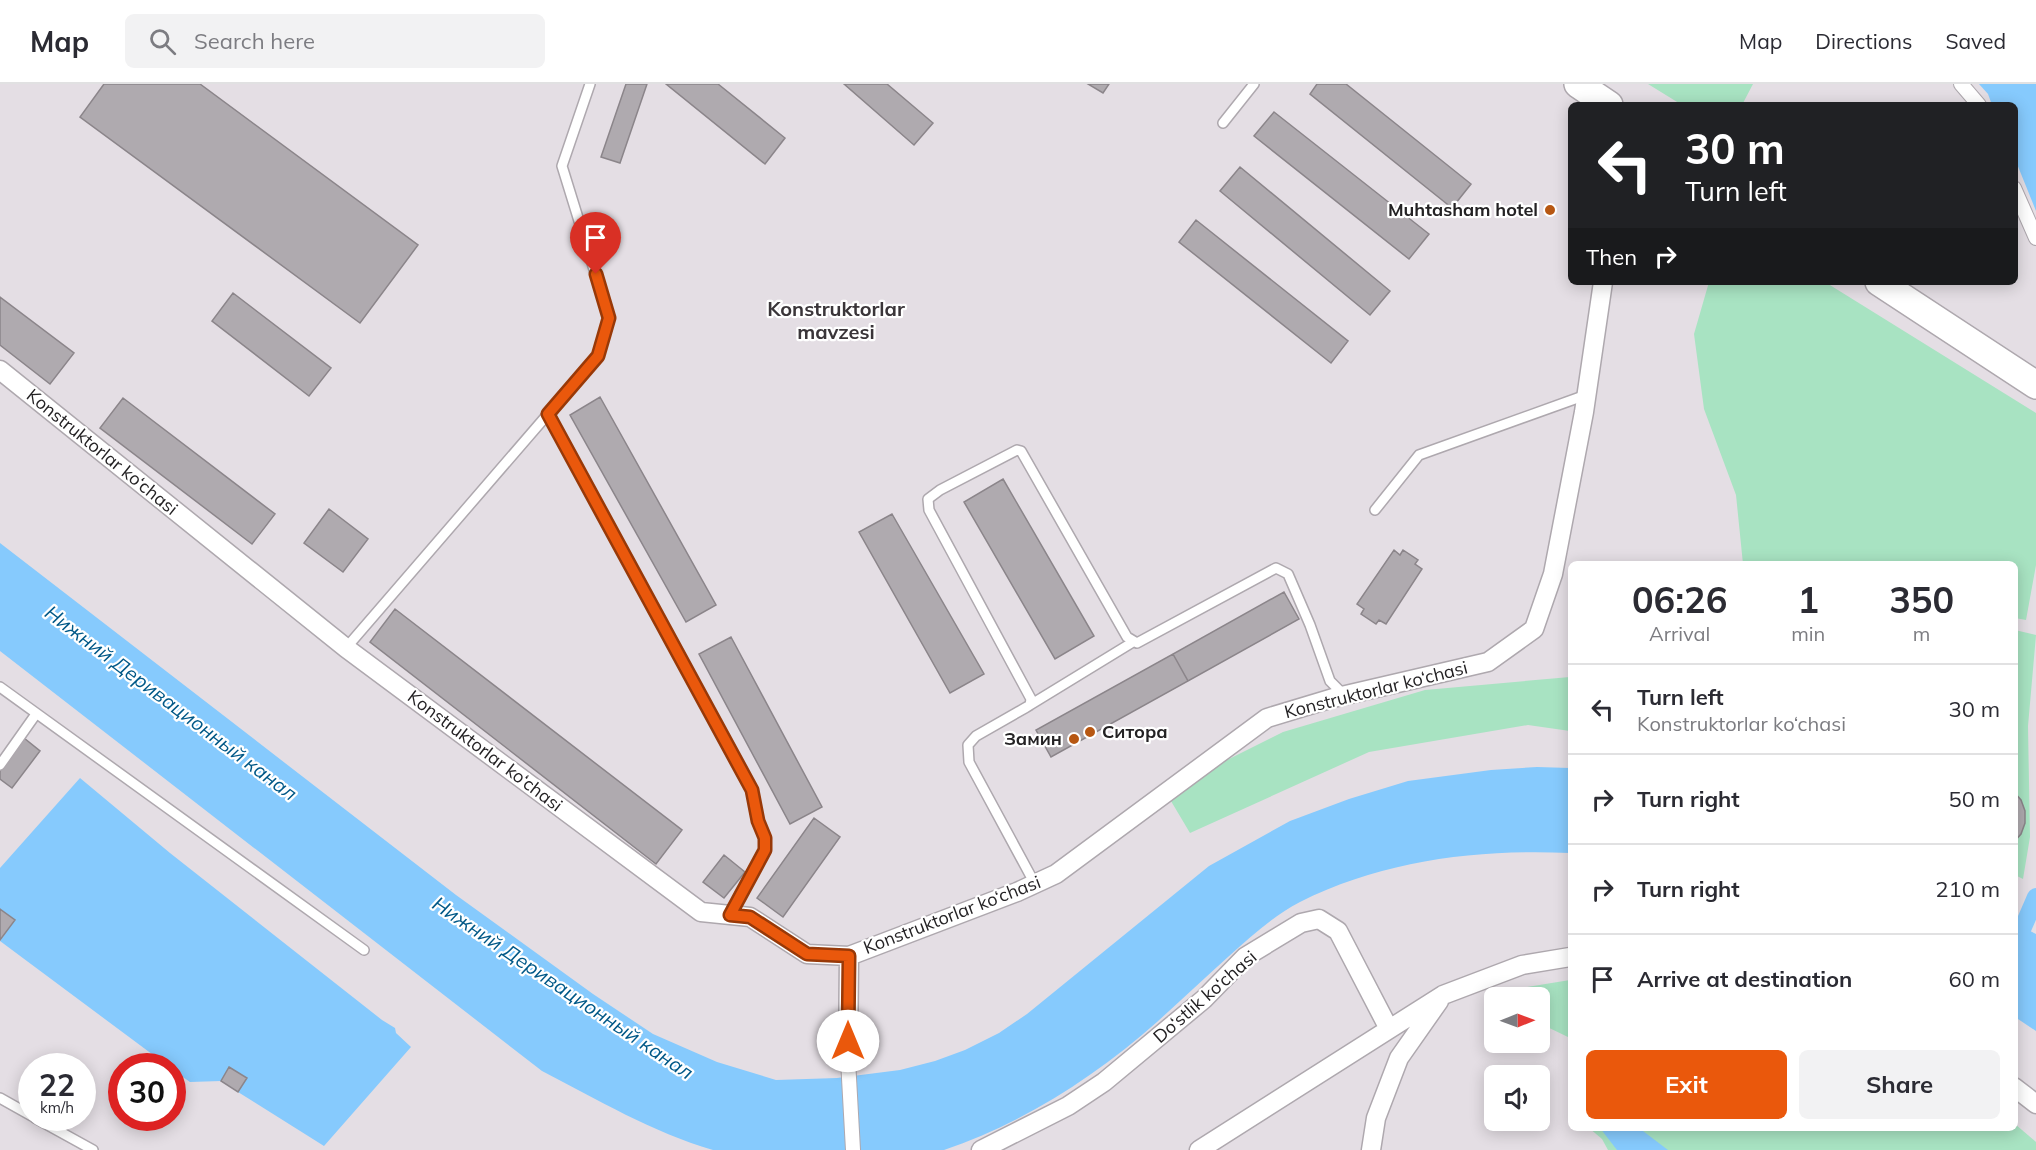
<!DOCTYPE html>
<html lang="en">
<head>
<meta charset="utf-8">
<style>
  :root { --surface:#fff; --page:#f2f2f3; --text:#2b2b33; --muted:#7c7c81; --line:#e1e1e2; --accent:#ea580c }
  body { margin:0; font-family:Mulish,sans-serif; background:var(--page); color:var(--text); height:100vh; display:flex; flex-direction:column; font-size:22px; white-space:nowrap }
  * { box-sizing:border-box; margin:0 }
  p { font-size:20px; color:var(--muted) }
  .icon { flex:none; width:33px; height:33px; fill:none; stroke:currentColor; stroke-width:2; stroke-linecap:round; stroke-linejoin:round }
  .map { position:relative; flex:1; overflow:hidden }
  .details { position:absolute; left:1568px; top:477px; width:450px; height:570px; display:flex; flex-direction:column; background:var(--surface); border-radius:9px; box-shadow:0 3px 15px #0003 }
  .details>* { flex:none }
  .guide { position:absolute; left:1568px; top:18px; width:450px; height:183px; border-radius:9px; box-shadow:0 3px 15px #0003; background:#202124; color:#fff; overflow:hidden }
  .needle { width:39px; rotate:89deg }
  .controls { position:absolute; left:1484px; top:903px; display:grid; gap:12px }
  .controls a { display:grid; place-items:center; width:66px; height:66px; border-radius:9px; background:var(--surface); box-shadow:0 3px 15px #0003; font-size:30px }
  .speed { position:absolute; left:18px; top:969px; display:flex; gap:12px; font-size:30px; font-weight:700; text-align:center }
  .speed>* { display:grid; place-content:center; width:78px; height:78px; border-radius:50%; background:var(--surface); box-shadow:0 3px 15px #0003; line-height:1 }
  .speed small { font-size:15px; font-weight:400 }
  .speed .limit { border:9px solid #d22; background:#fff; color:#111 }
  .pin { position:absolute; display:grid; place-items:center; width:51px; height:51px; color:#fff; margin:-62px -26px; border-radius:50% 50% 50% 0; rotate:-45deg; box-shadow:0 0 6px #0007 }
  .pin .icon { rotate:45deg }
  .me { position:absolute; width:66px; margin:-33px; rotate:0deg; stroke-linejoin:round; filter:drop-shadow(0 0 4px #0008) }
  .turn { display:flex; align-items:center; gap:21px; height:126px; padding:0 18px; font-size:27px }
  .turn .icon { width:78px; height:78px; stroke-width:2.5 }
  .turn b { display:block; font-size:42px; line-height:51px }
  .then { display:flex; align-items:center; height:57px; padding:0 18px; background:#0003; gap:12px; font-size:22px }
  .eta { display:flex; justify-content:space-evenly; align-items:center; height:102px; text-align:center }
  .eta b { font-size:36px; font-weight:700; line-height:42px }
  .primary-button { display:flex; gap:12px; margin-top:auto; padding:12px 18px }
  .primary-button a { flex:1; height:69px; border-radius:9px; background:var(--accent); color:#fff; font-size:24px; font-weight:700; line-height:69px; text-align:center }
  .primary-button a+a { background:var(--page); color:var(--text) }
  ul { padding:0; list-style:none }
  li { display:flex; align-items:center; gap:18px; height:90px; padding:0 18px; border-top:2px solid var(--line) }
  li div { flex:1 }
  li b { display:block; font-size:22px }
  li em { font-style:normal }
  header { display:flex; align-items:center; gap:36px; box-sizing:border-box; height:84px; padding:0 30px; background:var(--surface); border-bottom:2px solid var(--line) }
  header strong { font-size:28px }
  nav { display:flex; gap:33px; margin-inline-start:auto; font-size:21px }
  .search { width:420px; height:54px; background:var(--page); display:flex; align-items:center; gap:15px; box-sizing:border-box; padding:0 21px; border-radius:9px; color:var(--muted); font-size:22px }
  .map>svg:first-child { display:block }
  .green { fill:#a8e3c2 }
  .water { fill:#86cafd }
  .lines { fill:none; stroke-linecap:round; stroke-linejoin:round }
  .canal { stroke:#86cafd; stroke-width:18 }
  .building { fill:#afaaaf; stroke:#8b858a; stroke-width:1.5 }
  .service-casing { stroke:#aea8ae; stroke-width:12 }
  .pedestrian-casing { stroke:#aea8ae; stroke-width:16 }
  .minor-casing { stroke:#aea8ae; stroke-width:21 }
  .secondary-casing { stroke:#aea8ae; stroke-width:30 }
  .service { stroke:#fff; stroke-width:9 }
  .pedestrian { stroke:#fff; stroke-width:14 }
  .minor { stroke:#fff; stroke-width:18 }
  .secondary { stroke:#fff; stroke-width:27 }
  .route-casing { stroke:#983908; stroke-width:15 }
  .route { stroke:#ea580c; stroke-width:10 }
  .poi-dot { fill:#b75712; stroke:#fff; stroke-width:2 }
  .labels { text-anchor:middle; stroke-width:4.5; stroke-linejoin:round; paint-order:stroke }
  .poi-label { font-size:18px; font-weight:bold; fill:#242224; stroke:#fff; text-anchor:end }
  .street-label { font-size:18px; fill:#242224; stroke:#fff }
  .neighbourhood-label { font-size:20px; font-weight:bold; fill:#3a3539; stroke:#fff }
  .water-label { font-size:20px; font-style:italic; fill:#005887; stroke:#fff }
</style>
</head>
<body>
<header>
<strong>Map</strong>
<div class="search"><svg class="icon" aria-label="search" viewBox="0 0 24 24"><circle cx="10" cy="10" r="6"/><path d="M15 15l6 6"/></svg>Search here</div>
<nav><a>Map</a><a>Directions</a><a>Saved</a></nav>
</header>
<div class="map">
<svg width="2036" height="1066" viewBox="0 0 2036 1066">
  <rect width="100%" height="100%" fill="#e4dee4"/>
  <path class="green" d="M1648 0H1753L1742 21H1682Z
    M1709 198H1825L2036 329V481L2026 536 2015 534 2014 480H1743L1736 411 1704 325 1694 250Z
    M2015 546 2036 551 2028 642 2030 753 2023 795 2015 791Z
    M1570 593V647L1528 641 1369 668 1190 749 1165 707 1283 648 1425 606Z
    M1570 896V954L1539 939V914H1494L1497 908Z
    M2015 1040 2036 1058V1066H1608L1602 1055 1589 1044H2014Z"/>
  <path class="water" d="M1979 0H2036V127L2015 75 2014 21H1992L1988 10Z
    M0 459 456 811 593 910 653 950 717 978 776 996 837 994 900 986 935 977 965 966 999 949 1027 930 1209 782 1290 737 1349 715 1408 697 1491 686 1537 683 1570 684V769C1478 765 1384 776 1300 818 1273 832 1250 853 1228 873 1204 895 1181 916 1157 938 1096 992 1022 1040 944 1066H713C652 1048 598 1016 542 987L0 567Z
    M80 694 170 769 382 936 395 944 396 949 411 963 324 1062 238 1008 246 994 229 984 221 997 190 998 173 986 172 982H168L0 857 15 836 0 825V784Z
    M2015 839 2036 850V947L2015 933Z
    M1600 1044H1639L1668 1066H1617Z"/>
  <g class="lines">
    <path class="canal" d="M2014 864 2036 813"/>
  </g>
  <path class="building" d="M104 0H200L418 161 360 239 80 33Z
    M626 0H647L620 79 601 73Z
    M666 0H718L785 54 765 80Z
    M844 0H887L933 39 914 61Z
    M1088 0H1109L1103 9Z
    M1317 0H1346L1471 100 1452 124 1310 10Z
    M1274 28 1429 150 1409 175 1254 52Z
    M1240 83 1390 207 1370 231 1220 107Z
    M1196 136 1348 257 1331 279 1179 158Z
    M233 209 331 284 309 312 212 237Z
    M0 213 74 269 50 300 0 261Z
    M600 313 716 521 686 538 570 331Z
    M123 314 275 430 252 460 100 344Z
    M1003 395 1094 552 1055 575 964 418Z
    M329 425 368 455 343 488 304 459Z
    M892 430 984 590 950 609 859 448Z
    M1394 466 1400 471 1403 466 1418 476 1415 480 1422 485 1386 540 1379 536 1376 540 1361 530 1364 525 1357 520Z
    M1284 508 1299 535 1188 597 1173 570Z
    M395 525 682 746 656 780 370 558Z
    M731 553 822 723 790 740 699 570Z
    M1173 570 1188 597 1051 673 1036 646Z
    M24 654 40 667 12 704 0 695V687Z
    M2014 708 2021 716 2025 727V739L2021 750 2014 758Z
    M814 734 840 753 783 833 757 814Z
    M724 771 745 788 724 814 703 798Z
    M0 825 15 836 0 856Z
    M229 983 247 994 238 1008 221 997Z"/>
  <g class="lines">
    <g class="service-casing">
      <path id="service" d="M1223 39 1254 0
        M548 330 752 706 758 737 765 754V766L730 831
        M1375 426 1419 371 1586 311
        M346 564 598 272 609 234 562 82 590 0
        M0 603 364 866
        M1030 621 1133 558
        M0 681 36 630
        M1035 800 969 678 968 661 976 652 1025 624 1030 621 1031 615 929 426 928 415 940 406 1017 366 1021 367 1127 553 1137 559 1276 484 1288 490 1310 541 1330 597 1344 611
        M0 1014 32 1032
        M35 1034 93 1066"/>
    </g>
    <g class="pedestrian-casing">
      <path id="pedestrian" d="M1961 0 1979 21
        M2014 104 2036 154
        M848 976 853 1066"/>
    </g>
    <g class="minor-casing">
      <path id="minor" d="M0 286 346 564 701 828 750 833 807 870 849 872 1017 808 1056 790 1267 634 1333 614 1488 578 1534 545 1553 490 1584 328 1603 198
        M848 976 849 872
        M2014 1003 2036 1020
        M981 1066 1068 1022 1104 998 1204 915 1245 873 1301 839 1319 835 1338 847 1389 945
        M1199 1066 1443 911 1522 881 1570 873
        M1371 1066 1376 1034 1399 974 1439 917"/>
    </g>
    <g class="secondary-casing">
      <path id="secondary" d="M1578 0 1609 21
        M1879 198 2036 301"/>
    </g>
    <use href="#service" class="service"/>
    <use href="#pedestrian" class="pedestrian"/>
    <use href="#minor" class="minor"/>
    <use href="#secondary" class="secondary"/>
  </g>
  <g class="lines">
    <g class="route-casing">
      <path id="route" d="M596 190 609 234 598 272 548 330 752 706 758 737 765 754V766L730 831 750 833 807 870 849 872 848 957"/>
    </g>
    <use href="#route" class="route"/>
  </g>
  <g class="poi-dot">
    <circle cx="1550" cy="126" r="6"/>
    <circle cx="1090" cy="648" r="6"/>
    <circle cx="1074" cy="655" r="6"/>
  </g>
  <g class="labels">
    <g class="poi-label">
      <text x="1538" y="132">Muhtasham hotel</text>
      <text x="1102" y="654" text-anchor="start">Ситора</text>
      <text x="1062" y="661">Замин</text>
    </g>
    <g class="street-label">
      <text transform="translate(102 368) rotate(39)" y="6">Konstruktorlar ko‘chasi</text>
      <text transform="translate(1376 606) rotate(-14)" y="6">Konstruktorlar ko‘chasi</text>
      <text transform="translate(485 667) rotate(37)" y="6">Konstruktorlar ko‘chasi</text>
      <text transform="translate(952 831) rotate(-21)" y="6">Konstruktorlar ko‘chasi</text>
      <text transform="translate(1205 913) rotate(-41)" y="6">Do‘stlik ko‘chasi</text>
    </g>
    <g class="neighbourhood-label">
      <text x="836" y="232">Konstruktorlar<tspan x="836" dy="23">mavzesi</tspan></text>
    </g>
    <g class="water-label">
      <text transform="translate(171 619) rotate(37)" y="7">Нижний Деривационный канал</text>
      <text transform="translate(563 904) rotate(34)" y="7">Нижний Деривационный канал</text>
    </g>
  </g>
</svg>
<div class="controls">
<a><svg class="needle" viewBox="-14 -14 28 28"><path d="M0-13l5 13h-10z" fill="#e53935"/><path d="M0 13l5-13h-10z" fill="#7c7c81"/></svg></a>
<a><svg class="icon" aria-label="sound" viewBox="0 0 24 24"><path d="M4 9h4l5-4v14l-5-4H4zM17 9q2 3 0 6"/></svg></a>
</div>
<div class="speed"><div>22<small>km/h</small></div><div class="limit">30</div></div>
<div class="pin" style="left:596px;top:190px;background:#d93025"><svg class="icon" aria-label="arrive" viewBox="0 0 24 24"><path d="M6 21V4h12l-3 4 3 4H6"/></svg></div>
<svg class="me" style="left:848px;top:957px" viewBox="-20 -20 40 40"><circle r="19" fill="#fff"/><path d="M0-13L10 11 0 6-10 11z" fill="#ea580c"/></svg>
<div class="guide">
<div class="turn"><svg class="icon" aria-label="left" viewBox="0 0 24 24"><path d="M17 20v-9H6M10 6l-5 5 5 5"/></svg><div><b>30 m</b>Turn left</div></div>
<div class="then">Then<svg class="icon" aria-label="right" viewBox="0 0 24 24"><path d="M7 20v-9h11M14 6l5 5-5 5"/></svg></div>
</div>
<section class="details">
<div class="eta">
<div><b>06:26</b><p>Arrival</p></div>
<div><b>1</b><p>min</p></div>
<div><b>350</b><p>m</p></div>
</div>
<ul>
<li><svg class="icon" aria-label="left" viewBox="0 0 24 24"><path d="M17 20v-9H6M10 6l-5 5 5 5"/></svg><div><b>Turn left</b><p>Konstruktorlar ko‘chasi</p></div><em>30 m</em></li>
<li><svg class="icon" aria-label="right" viewBox="0 0 24 24"><path d="M7 20v-9h11M14 6l5 5-5 5"/></svg><div><b>Turn right</b></div><em>50 m</em></li>
<li><svg class="icon" aria-label="right" viewBox="0 0 24 24"><path d="M7 20v-9h11M14 6l5 5-5 5"/></svg><div><b>Turn right</b></div><em>210 m</em></li>
<li><svg class="icon" aria-label="arrive" viewBox="0 0 24 24"><path d="M6 21V4h12l-3 4 3 4H6"/></svg><div><b>Arrive at destination</b></div><em>60 m</em></li>
</ul>
<div class="primary-button"><a>Exit</a><a>Share</a></div>
</section>
</div>
</body>
</html>
